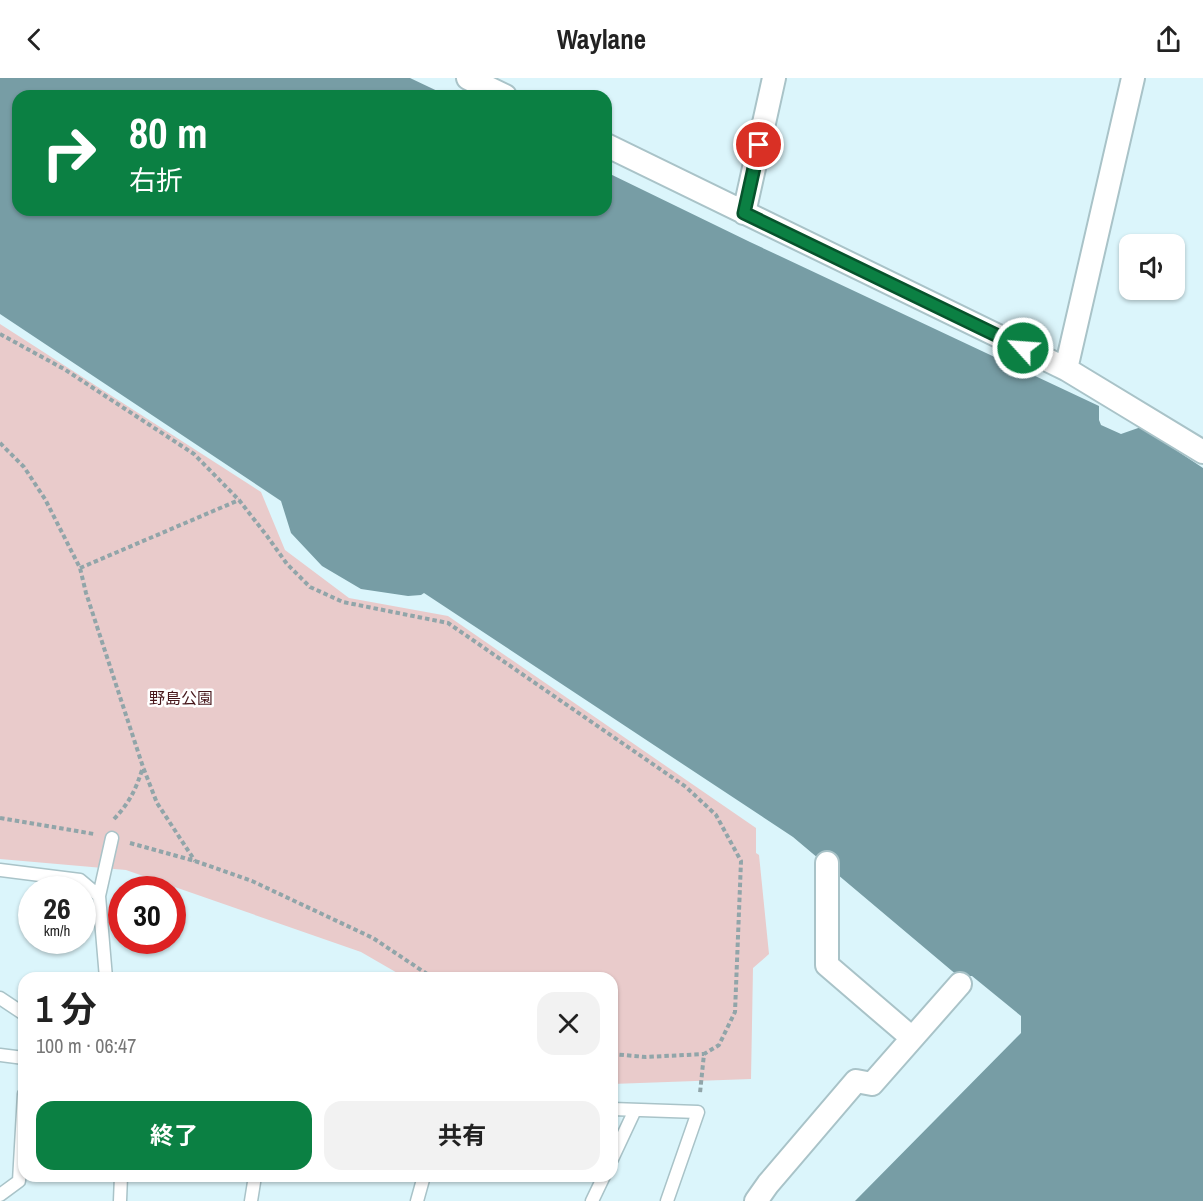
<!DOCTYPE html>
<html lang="ja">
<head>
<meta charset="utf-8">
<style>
  :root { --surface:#fff; --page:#f2f2f2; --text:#222; --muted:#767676; --accent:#0b8043 }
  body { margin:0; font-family:"Archivo Narrow","Noto Sans JP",sans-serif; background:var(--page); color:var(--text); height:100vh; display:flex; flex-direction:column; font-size:22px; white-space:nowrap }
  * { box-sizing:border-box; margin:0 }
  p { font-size:20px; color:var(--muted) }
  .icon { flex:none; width:33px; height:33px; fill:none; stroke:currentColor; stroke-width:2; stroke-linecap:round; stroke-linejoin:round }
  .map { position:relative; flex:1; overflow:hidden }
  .sheet { position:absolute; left:18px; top:894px; width:600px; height:210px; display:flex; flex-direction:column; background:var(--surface); border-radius:18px; box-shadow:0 2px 4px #0004 }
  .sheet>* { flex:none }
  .top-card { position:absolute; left:12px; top:12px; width:600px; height:126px; border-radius:18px; box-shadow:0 2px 4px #0004; background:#0b8043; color:#fff; overflow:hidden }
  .fabs { position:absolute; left:1119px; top:156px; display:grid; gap:12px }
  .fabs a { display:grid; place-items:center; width:66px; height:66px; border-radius:12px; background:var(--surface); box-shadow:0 2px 4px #0004; font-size:30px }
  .speed { position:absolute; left:18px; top:798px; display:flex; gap:12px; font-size:30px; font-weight:700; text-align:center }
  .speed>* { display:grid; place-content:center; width:78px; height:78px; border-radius:50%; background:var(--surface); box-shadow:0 2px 4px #0004; line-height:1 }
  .speed small { font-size:15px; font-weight:400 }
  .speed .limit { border:9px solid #d22; background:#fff; color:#111 }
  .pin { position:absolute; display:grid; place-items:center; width:51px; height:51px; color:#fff; margin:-26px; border:3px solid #fff; border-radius:50%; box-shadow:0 2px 6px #0007 }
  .me { position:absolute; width:66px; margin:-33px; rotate:296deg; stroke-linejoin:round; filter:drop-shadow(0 0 4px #0008) }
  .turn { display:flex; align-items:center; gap:21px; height:126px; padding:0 18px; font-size:27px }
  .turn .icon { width:78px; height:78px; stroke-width:2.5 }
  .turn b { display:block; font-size:42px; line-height:51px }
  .round { display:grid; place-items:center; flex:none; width:63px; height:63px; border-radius:18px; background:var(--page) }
  .overview { display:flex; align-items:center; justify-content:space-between; height:102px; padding:0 18px }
  h1 { font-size:36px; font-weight:700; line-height:45px }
  .primary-button { display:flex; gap:12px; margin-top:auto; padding:12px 18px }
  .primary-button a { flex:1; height:69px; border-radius:18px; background:var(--accent); color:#fff; font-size:24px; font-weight:700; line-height:69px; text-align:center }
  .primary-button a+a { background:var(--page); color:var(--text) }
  header { display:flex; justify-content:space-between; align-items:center; height:78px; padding:0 18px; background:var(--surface); font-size:27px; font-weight:700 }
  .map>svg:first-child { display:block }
  .green { fill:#e9cbcb }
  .water { fill:#779da5 }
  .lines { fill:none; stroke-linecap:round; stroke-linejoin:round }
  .service-casing { stroke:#a9c3c8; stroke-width:15 }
  .minor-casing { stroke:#a9c3c8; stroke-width:26 }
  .path { stroke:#91a5a9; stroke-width:4; stroke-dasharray:4.5 3; stroke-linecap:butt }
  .service { stroke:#fff; stroke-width:12 }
  .minor { stroke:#fff; stroke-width:22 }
  .route-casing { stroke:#07532c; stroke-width:15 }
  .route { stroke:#0b8043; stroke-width:10 }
  .labels { text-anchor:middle; stroke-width:5; stroke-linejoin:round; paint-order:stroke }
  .park-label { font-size:16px; fill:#47171b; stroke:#fff }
</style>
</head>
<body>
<header><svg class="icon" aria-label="back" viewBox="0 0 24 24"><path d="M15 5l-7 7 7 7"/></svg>Waylane<svg class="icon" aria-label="share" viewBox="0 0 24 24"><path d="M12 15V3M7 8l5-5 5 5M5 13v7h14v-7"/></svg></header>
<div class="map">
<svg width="1203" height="1123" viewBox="0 0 1203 1123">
  <rect width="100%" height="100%" fill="#dbf5fb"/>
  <path class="green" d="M0 246 261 414 285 472 349 520 448 538 756 750V775L759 777 769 876 753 890 751 1001 612 1006V900H406L361 874 126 792 0 781Z"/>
  <path class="water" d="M0 0H410L448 18H18V132H606V94L750 164 1099 328V342L1101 347 1121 356 1141 349 1203 390V1123H855L1021 955V938L972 898H958L793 759 424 515 421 517 408 518 361 511 322 488 291 455 281 423 0 236Z"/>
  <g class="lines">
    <g class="service-casing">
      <path id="service" d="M0 792 80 802 99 818
        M106 900 99 818 112 760
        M0 920 24 936
        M0 977 24 980
        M612 1031 698 1034 667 1123
        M612 1081 635 1032
        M0 1117 19 1103 24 1016
        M120 1123 121 1098
        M251 1123 255 1098
        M417 1123 424 1098
        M592 1123 604 1098"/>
    </g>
    <g class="minor-casing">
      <path id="minor" d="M468 0 505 18
        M606 67 1066 291 1203 374
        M744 135 774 0
        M1066 291 1133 0
        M827 785V887L912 960
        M756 1123 768 1106 856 1003 872 1006 960 906"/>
    </g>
    <path class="path" d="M0 256 64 291 194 376 239 422 267 458 287 486 310 509 343 524 448 545 686 709 716 737 741 783 735 934 719 967 704 976 700 1015
      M0 365 24 389 45 421 80 490 86 515 143 689 157 725 195 783
      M80 490 239 422
      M0 740 94 756
      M114 741C130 724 136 711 143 689
      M130 765 195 783 252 803 373 860 433 900
      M612 976 646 979 704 976"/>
    <use href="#service" class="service"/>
    <use href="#minor" class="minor"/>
  </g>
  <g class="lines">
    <g class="route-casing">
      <path id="route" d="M759 67 744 135 1023 270"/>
    </g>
    <use href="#route" class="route"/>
  </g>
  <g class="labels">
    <g class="park-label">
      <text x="181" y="626">野島公園</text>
    </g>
  </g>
</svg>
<div class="fabs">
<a><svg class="icon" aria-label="sound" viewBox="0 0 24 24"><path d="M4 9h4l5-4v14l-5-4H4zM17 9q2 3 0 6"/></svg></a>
</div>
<div class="speed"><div>26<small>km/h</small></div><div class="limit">30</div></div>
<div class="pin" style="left:759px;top:67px;background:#d93025"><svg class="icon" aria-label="arrive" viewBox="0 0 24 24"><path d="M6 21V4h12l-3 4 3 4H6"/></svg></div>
<svg class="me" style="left:1023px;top:270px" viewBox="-20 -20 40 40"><circle r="17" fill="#0b8043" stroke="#fff" stroke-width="3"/><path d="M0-11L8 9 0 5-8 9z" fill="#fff"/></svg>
<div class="top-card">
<div class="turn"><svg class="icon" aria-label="right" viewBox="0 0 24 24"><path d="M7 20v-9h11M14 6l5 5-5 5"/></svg><div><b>80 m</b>右折</div></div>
</div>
<section class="sheet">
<div class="overview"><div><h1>1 分</h1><p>100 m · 06:47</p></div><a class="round"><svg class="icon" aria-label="close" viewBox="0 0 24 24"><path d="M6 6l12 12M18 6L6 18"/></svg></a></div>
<div class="primary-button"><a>終了</a><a>共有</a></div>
</section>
</div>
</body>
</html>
